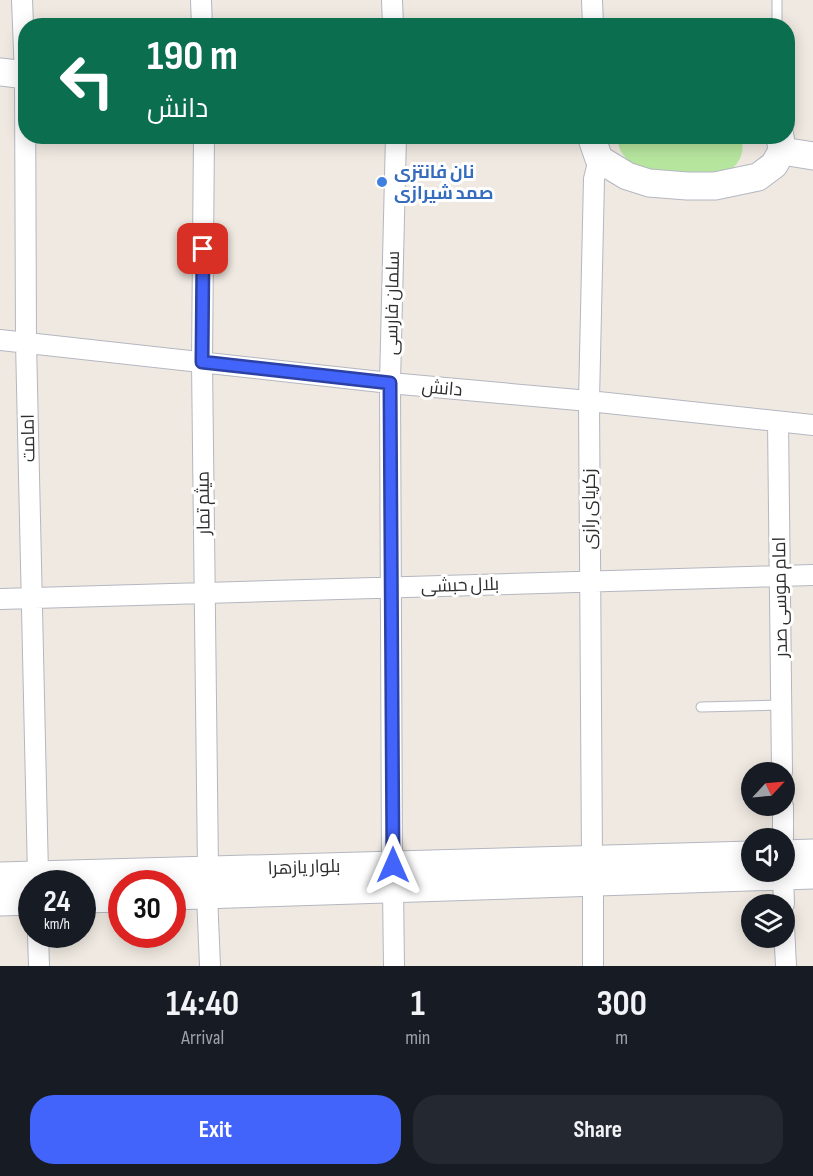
<!DOCTYPE html>
<html lang="en">
<head>
<meta charset="utf-8">
<style>
  :root { --surface:#171b24; --page:#242831; --text:#f1f3f6; --muted:#9ea1a6; --accent:#4264fb }
  body { margin:0; font-family:"Sofia Sans Condensed",Cairo,sans-serif; background:var(--page); color:var(--text); height:100vh; display:flex; flex-direction:column; font-size:22px; white-space:nowrap }
  * { box-sizing:border-box; margin:0 }
  p { font-size:20px; color:var(--muted) }
  .icon { flex:none; width:33px; height:33px; fill:none; stroke:currentColor; stroke-width:2; stroke-linecap:round; stroke-linejoin:round }
  .map { position:relative; height:966px; overflow:hidden }
  .details { display:flex; flex-direction:column; background:var(--surface); flex:1 }
  .details>* { flex:none }
  .banner { position:absolute; left:18px; top:18px; width:777px; height:126px; border-radius:24px; box-shadow:0 3px 15px #0003; background:#0b6e4f; color:#fff; overflow:hidden }
  .needle { width:39px; rotate:64deg }
  .buttons { position:absolute; left:741px; top:762px; display:grid; gap:12px }
  .buttons a { display:grid; place-items:center; width:54px; height:54px; border-radius:50%; background:var(--surface); box-shadow:0 3px 15px #0003; font-size:30px }
  .speed { position:absolute; left:18px; top:870px; display:flex; gap:12px; font-size:30px; font-weight:700; text-align:center }
  .speed>* { display:grid; place-content:center; width:78px; height:78px; border-radius:50%; background:var(--surface); box-shadow:0 3px 15px #0003; line-height:1 }
  .speed small { font-size:15px; font-weight:400 }
  .speed .limit { border:9px solid #d22; background:#fff; color:#111 }
  .pin { position:absolute; display:grid; place-items:center; width:51px; height:51px; color:#fff; margin:-26px; border-radius:12px; box-shadow:0 3px 9px #0006 }
  .me { position:absolute; width:66px; margin:-33px; rotate:0deg; stroke-linejoin:round; filter:drop-shadow(0 0 4px #0008) }
  .turn { display:flex; align-items:center; gap:21px; height:126px; padding:0 30px; font-size:27px }
  .turn .icon { width:78px; height:78px; stroke-width:2.5 }
  .turn b { display:block; font-size:42px; line-height:51px }
  .eta { display:flex; justify-content:space-evenly; align-items:center; height:102px; text-align:center }
  .eta b { font-size:36px; font-weight:700; line-height:42px }
  .action { display:flex; gap:12px; margin-top:auto; padding:12px 30px }
  .action a { flex:1; height:69px; border-radius:24px; background:var(--accent); color:#fff; font-size:24px; font-weight:700; line-height:69px; text-align:center }
  .action a+a { background:var(--page); color:var(--text) }
  .map>svg:first-child { display:block }
  .green { fill:#b6e59e }
  .lines { fill:none; stroke-linecap:round; stroke-linejoin:round }
  .lane-casing { stroke:#b4b7c1; stroke-width:11 }
  .street-casing { stroke:#b4b7c1; stroke-width:22 }
  .secondary-casing { stroke:#b4b7c1; stroke-width:29 }
  .lane { stroke:#fff; stroke-width:9 }
  .street { stroke:#fff; stroke-width:20 }
  .secondary { stroke:#fff; stroke-width:27 }
  .route-casing { stroke:#2b41a3; stroke-width:15 }
  .route { stroke:#4264fb; stroke-width:10 }
  .shop-dot { fill:#3f7fe0; stroke:#fff; stroke-width:2 }
  .labels { text-anchor:middle; stroke-width:6; stroke-linejoin:round; paint-order:stroke }
  .shop-label { font-size:18px; font-weight:bold; fill:#366cbe; stroke:#fff; text-anchor:start }
  .street-label { font-size:18px; fill:#2e2e2e; stroke:#fff }
</style>
</head>
<body>
<div class="map">
<svg width="813" height="966" viewBox="0 0 813 966">
  <rect width="100%" height="100%" fill="#efe9e1"/>
  <path class="green" d="M618 136 741 137C746 155 738 167 722 175 692 173 615 180 618 136Z"/>
  <g class="lines">
    <g class="lane-casing">
      <path id="lane" d="M777 26V0
        M701 707 781 705"/>
    </g>
    <g class="street-casing">
      <path id="street" d="M22 0 25 75 26 342 38 875
        M201 0 202 26
        M392 0 393 26
        M592 0 593 26
        M204 136 202 362 208 870
        M0 340 390 383 589 401 813 425
        M778 422 782 772
        M0 599 813 575
        M783 806V838
        M592 859 589 401 594 179 599 159
        M392 865 390 383 396 136
        M783 876 784 904
        M593 882V966
        M393 889 394 966
        M207 895 210 966
        M784 926 786 966
        M38 934 39 966"/>
    </g>
    <g class="secondary-casing">
      <path id="secondary" d="M0 72 26 75
        M591 136 599 159 627 176 649 183 687 186H715L758 177 774 165 782 151 780 136
        M782 151 813 156
        M784 854 813 853
        M0 876 752 855
        M172 896 813 875
        M82 899 122 898
        M0 902 32 901"/>
    </g>
    <use href="#lane" class="lane"/>
    <use href="#street" class="street"/>
    <use href="#secondary" class="secondary"/>
  </g>
  <g class="lines">
    <g class="route-casing">
      <path id="route" d="M203 249 202 362 390 383 393 865"/>
    </g>
    <use href="#route" class="route"/>
  </g>
  <circle class="shop-dot" cx="382" cy="182" r="6"/>
  <g class="labels">
    <g class="shop-label">
      <text x="394" y="178">نان فانتزی<tspan x="394" dy="21">صمد شیرازی</tspan></text>
    </g>
    <g class="street-label">
      <text transform="translate(392 303) rotate(-89)" y="6">سلمان فارسی</text>
      <text transform="translate(442 388) rotate(5)" y="6">دانش</text>
      <text transform="translate(28 438) rotate(-91)" y="6">امامت</text>
      <text transform="translate(203 503) rotate(-91)" y="6">میثم تمار</text>
      <text transform="translate(589 509) rotate(-90)" y="6">زکریای رازی</text>
      <text transform="translate(460 585) rotate(-2)" y="6">بلال حبشی</text>
      <text transform="translate(780 597) rotate(-91)" y="6">امام موسی صدر</text>
      <text transform="translate(304 867) rotate(-2)" y="6">بلوار یازهرا</text>
    </g>
  </g>
</svg>
<div class="buttons">
<a><svg class="needle" viewBox="-14 -14 28 28"><path d="M0-13l5 13h-10z" fill="#e53935"/><path d="M0 13l5-13h-10z" fill="#9ea1a6"/></svg></a>
<a><svg class="icon" aria-label="sound" viewBox="0 0 24 24"><path d="M4 9h4l5-4v14l-5-4H4zM17 9q2 3 0 6"/></svg></a>
<a><svg class="icon" aria-label="layers" viewBox="0 0 24 24"><path d="M12 4l9 5-9 5-9-5zM3 14l9 5 9-5"/></svg></a>
</div>
<div class="speed"><div>24<small>km/h</small></div><div class="limit">30</div></div>
<div class="pin" style="left:203px;top:249px;background:#d93025"><svg class="icon" aria-label="arrive" viewBox="0 0 24 24"><path d="M6 21V4h12l-3 4 3 4H6"/></svg></div>
<svg class="me" style="left:393px;top:865px" viewBox="-20 -20 40 40"><path d="M0-17L14 15 0 8-14 15z" fill="#4264fb" stroke="#fff" stroke-width="4"/></svg>
<div class="banner">
<div class="turn"><svg class="icon" aria-label="left" viewBox="0 0 24 24"><path d="M17 20v-9H6M10 6l-5 5 5 5"/></svg><div><b>190 m</b>دانش</div></div>
</div>
</div>
<section class="details">
<div class="eta">
<div><b>14:40</b><p>Arrival</p></div>
<div><b>1</b><p>min</p></div>
<div><b>300</b><p>m</p></div>
</div>
<div class="action"><a>Exit</a><a>Share</a></div>
</section>
</body>
</html>
